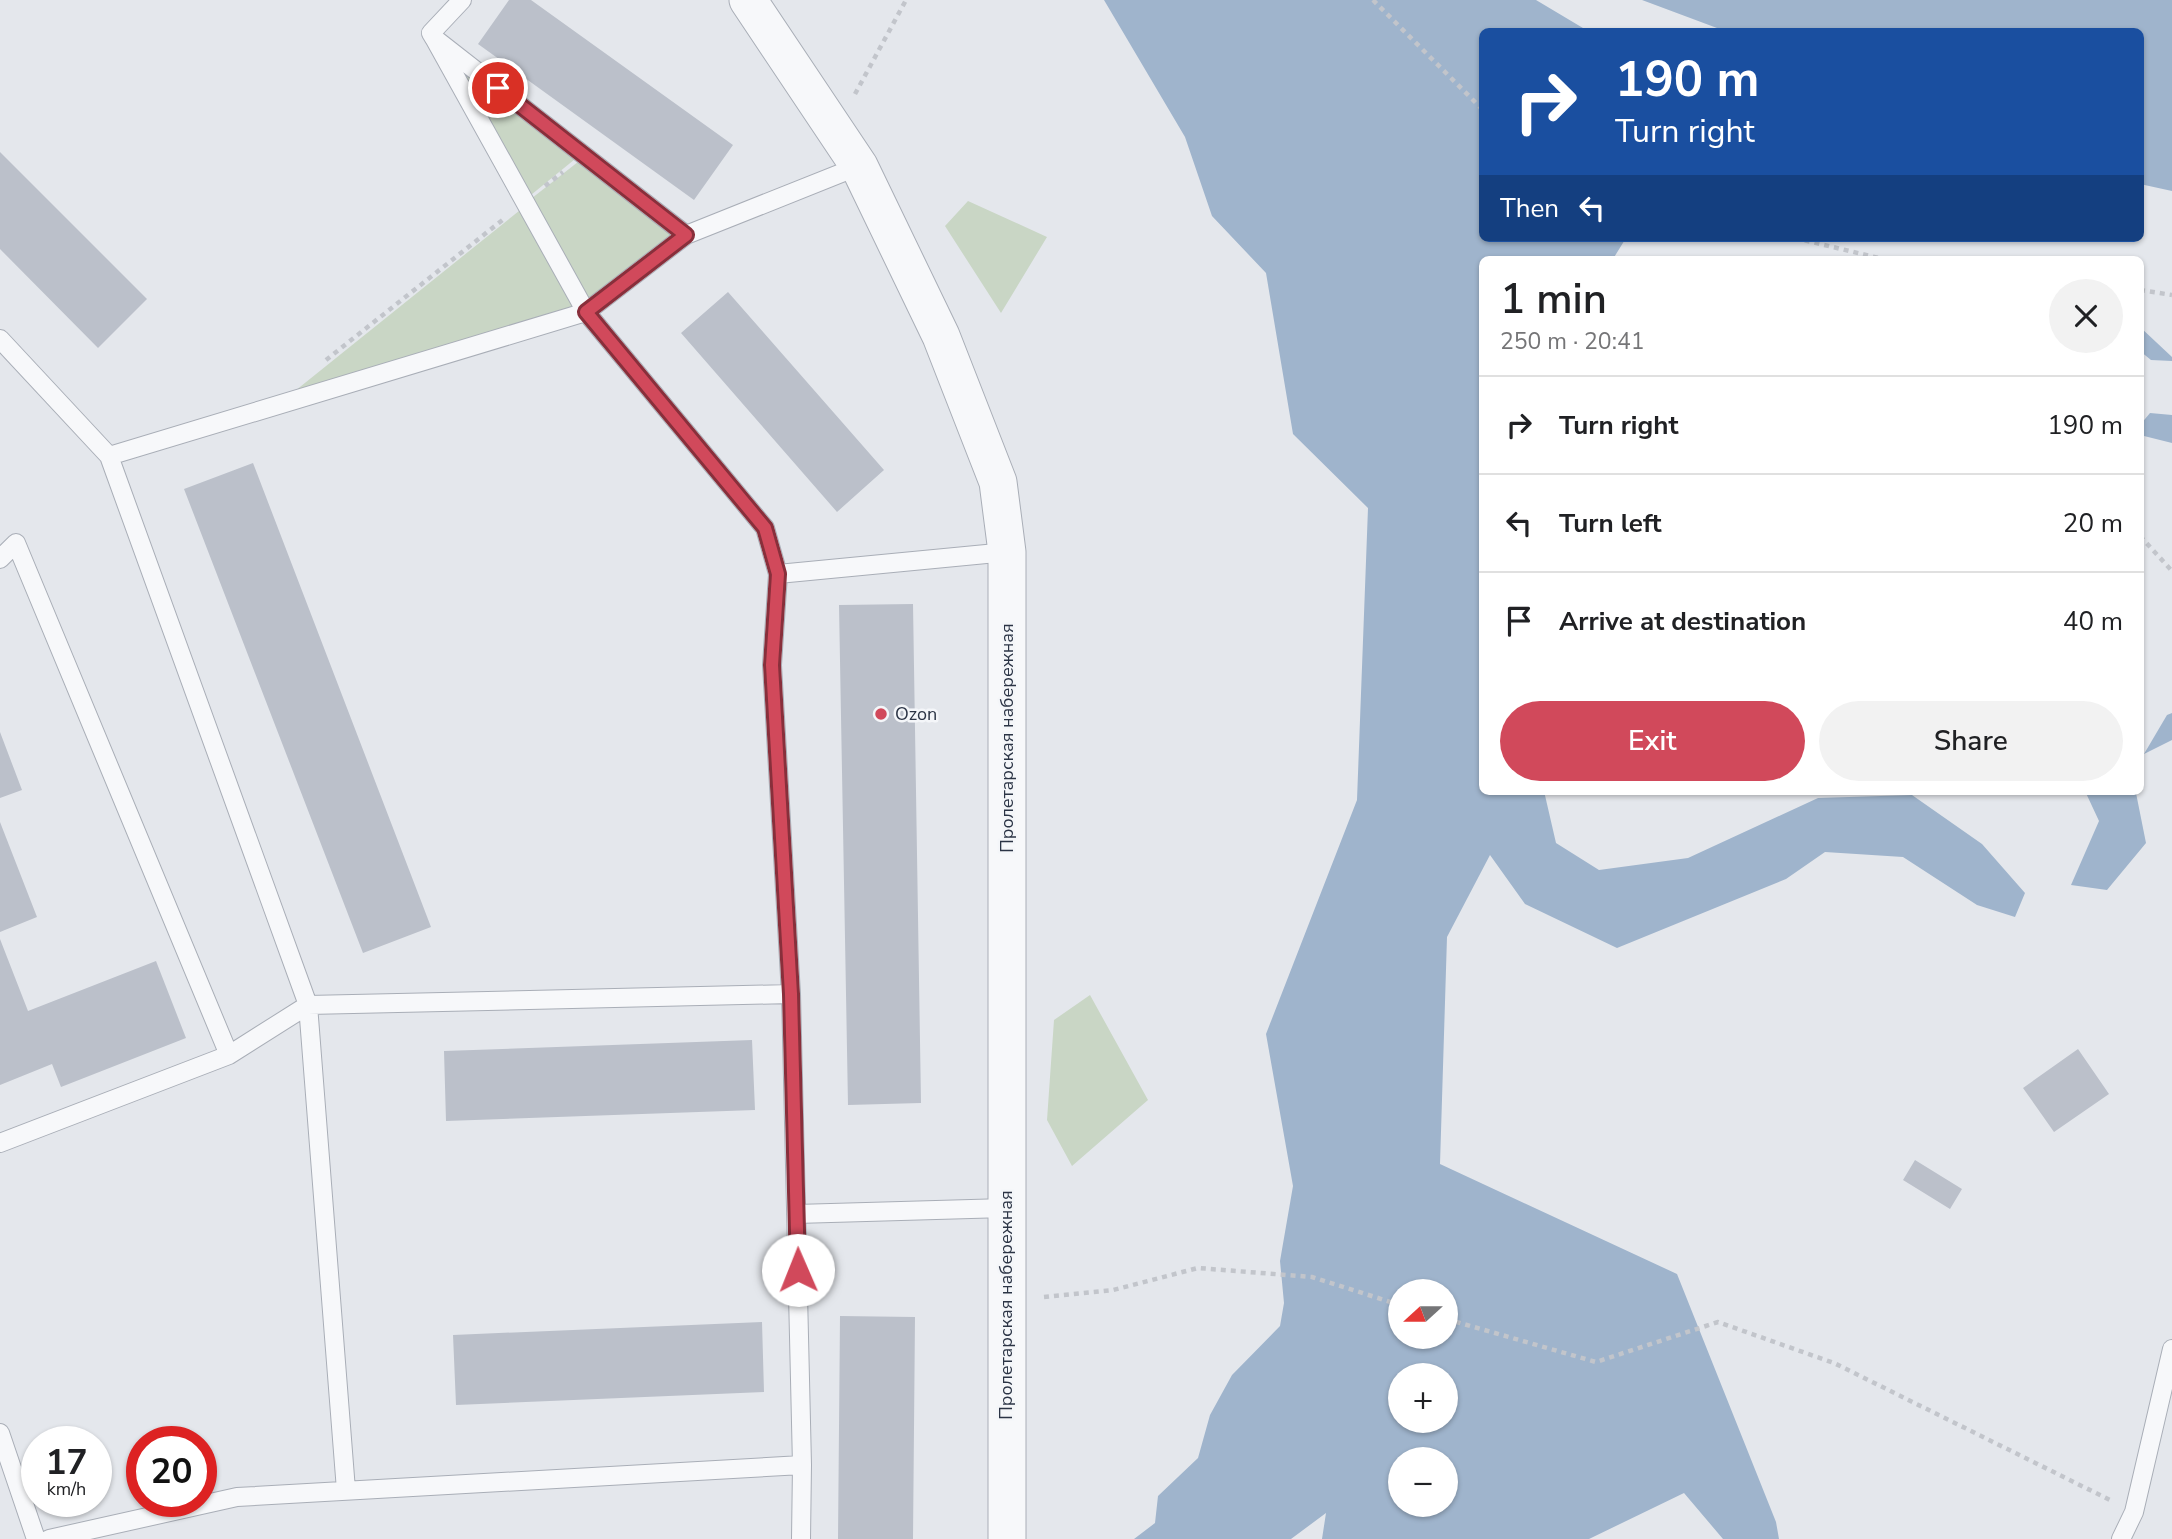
<!DOCTYPE html>
<html lang="en">
<head>
<meta charset="utf-8">
<style>
  :root { --surface:#fff; --page:#f2f2f2; --text:#202124; --muted:#757577; --line:#e0e0e0; --accent:#d1495b }
  body { margin:0; font-family:"Nunito Sans",sans-serif; background:var(--page); color:var(--text); height:100vh; display:flex; flex-direction:column; font-size:26px; white-space:nowrap }
  * { box-sizing:border-box; margin:0 }
  p { font-size:23px; color:var(--muted) }
  .icon { flex:none; width:38px; height:38px; fill:none; stroke:currentColor; stroke-width:2; stroke-linecap:round; stroke-linejoin:round }
  .map { position:relative; flex:1; overflow:hidden }
  .panel { position:absolute; left:1479px; top:256px; width:665px; height:539px; display:flex; flex-direction:column; background:var(--surface); border-radius:10px; box-shadow:0 2px 5px #0004 }
  .panel>* { flex:none }
  .hud { position:absolute; left:1479px; top:28px; width:665px; height:214px; border-radius:10px; box-shadow:0 2px 5px #0004; background:#1a4fa0; color:#fff; overflow:hidden }
  .needle { width:46px; rotate:249deg }
  .controls { position:absolute; left:1388px; top:1279px; display:grid; gap:14px }
  .controls a { display:grid; place-items:center; width:70px; height:70px; border-radius:50%; background:var(--surface); box-shadow:0 2px 5px #0004; font-size:35px }
  .speed { position:absolute; left:21px; top:1426px; display:flex; gap:14px; font-size:35px; font-weight:700; text-align:center }
  .speed>* { display:grid; place-content:center; width:91px; height:91px; border-radius:50%; background:var(--surface); box-shadow:0 2px 5px #0004; line-height:1 }
  .speed small { font-size:18px; font-weight:400 }
  .speed .limit { border:10px solid #d22; background:#fff; color:#111 }
  .pin { position:absolute; display:grid; place-items:center; width:60px; height:60px; color:#fff; margin:-30px; border:4px solid #fff; border-radius:50%; box-shadow:0 2px 7px #0007 }
  .me { position:absolute; width:77px; margin:-38px; rotate:359deg; stroke-linejoin:round; filter:drop-shadow(0 0 5px #0008) }
  .turn { display:flex; align-items:center; gap:24px; height:147px; padding:0 21px; font-size:32px }
  .turn .icon { width:91px; height:91px; stroke-width:2.5 }
  .turn b { display:block; font-size:49px; line-height:60px }
  .then { display:flex; align-items:center; height:66px; padding:0 21px; background:#0003; gap:14px; font-size:26px }
  .round { display:grid; place-items:center; flex:none; width:74px; height:74px; border-radius:37px; background:var(--page) }
  .summary { display:flex; align-items:center; justify-content:space-between; height:119px; padding:0 21px }
  h1 { font-size:42px; font-weight:600; line-height:52px }
  .action { display:flex; gap:14px; margin-top:auto; padding:14px 21px }
  .action a { flex:1; height:80px; border-radius:42px; background:var(--accent); color:#fff; font-size:28px; font-weight:600; line-height:80px; text-align:center }
  .action a+a { background:var(--page); color:var(--text) }
  ul { padding:0; list-style:none }
  li { display:flex; align-items:center; gap:21px; height:98px; padding:0 21px; border-top:2px solid var(--line) }
  li div { flex:1 }
  li b { display:block; font-size:26px }
  li em { font-style:normal }
  .map>svg:first-child { display:block }
  .green { fill:#c9d6c5 }
  .water { fill:#9fb4cc; fill-rule:evenodd }
  .building { fill:#bbc0ca }
  .lines { fill:none; stroke-linecap:round; stroke-linejoin:round }
  .service-casing { stroke:#a9aeb7; stroke-width:20 }
  .minor-casing { stroke:#a9aeb7; stroke-width:39 }
  .path { stroke:#c2c5cb; stroke-width:4.5; stroke-dasharray:5 5; stroke-linecap:butt }
  .service { stroke:#f7f8fa; stroke-width:18 }
  .minor { stroke:#f7f8fa; stroke-width:37 }
  .route-casing { stroke:#882f3b; stroke-width:18 }
  .route { stroke:#d1495b; stroke-width:12 }
  .poi-dot { fill:#d1495b; stroke:#f4f6f9; stroke-width:2.5 }
  .labels { text-anchor:middle; stroke-width:5; stroke-linejoin:round; paint-order:stroke }
  .poi-label { font-size:18px; fill:#2b3445; stroke:#f4f6f9; text-anchor:start }
  .street-label { font-size:18px; fill:#2b3445; stroke:#f4f6f9 }
</style>
</head>
<body>
<div class="map">
<svg width="2172" height="1539" viewBox="0 0 2172 1539">
  <rect width="100%" height="100%" fill="#e4e7ec"/>
  <path class="green" d="M447 53 580 155 526 199Z
    M583 158 683 235 586 308 527 202Z
    M968 201 1047 237 1001 313 945 226Z
    M524 207 581 309 280 403Z
    M1090 995 1148 1100 1072 1166 1047 1120 1054 1020Z"/>
  <path class="water" d="M1104 0H1536L1588 31 1482 32V238H1626L1613 259H1482V791H1544L1556 843 1599 870 1688 858 1818 798 1912 795 1982 844 2025 893 2015 917 1977 905 1903 857 1825 852 1786 879 1617 948 1525 904 1490 855 1447 937 1440 1164 1677 1274 1776 1522 1779 1539H1723L1684 1493 1589 1539H1322L1326 1513 1291 1539H1134L1155 1523 1158 1496 1198 1458 1210 1415 1232 1375 1280 1326 1284 1303 1280 1261 1293 1186 1266 1034 1357 800 1368 508 1293 434 1266 273 1212 216 1185 137ZM1400 1292H1446V1337H1400ZM1400 1376H1446V1421H1400ZM1400 1460H1446V1505H1400Z
    M1642 0H2172V191L2140 184V32L1725 31Z
    M2140 327 2172 357V361L2151 360 2140 351Z
    M2150 413 2172 415V443L2140 435V425Z
    M2172 713V740L2144 754 2167 715Z
    M2085 791H2133L2136 793 2146 843 2107 890 2071 885 2099 821Z"/>
  <path class="building" d="M509 0H531L733 145 694 200 478 44Z
    M0 152 147 299 98 348 0 249Z
    M728 292 884 470 837 512 681 333Z
    M253 463 431 927 363 953 184 489Z
    M913 604 921 1103 848 1105 839 605Z
    M0 732 22 790 0 798Z
    M0 822 37 917 0 932Z
    M0 939 28 1011 156 961 186 1038 61 1087 52 1064 0 1085Z
    M752 1040 755 1110 446 1121 444 1051Z
    M2078 1049 2109 1094 2054 1132 2023 1088Z
    M1915 1160 1962 1189 1950 1209 1903 1180Z
    M840 1316 915 1317 913 1539H838Z
    M762 1322 764 1392 456 1405 453 1335Z"/>
  <g class="lines">
    <g class="service-casing">
      <path id="service" d="M462 0 431 33 434 38 686 235
        M434 38 586 312 765 528 778 574 772 665 791 994 802 1465 801 1539
        M0 339 109 456
        M0 559 16 543 229 1055
        M778 574 1007 552
        M791 994 308 1005 109 456 586 312 686 235 859 166
        M0 1143 229 1055 308 1005 346 1490
        M796 1214 1006 1208
        M0 1433 36 1539
        M49 1539 237 1497 802 1465
        M2121 1539 2134 1512 2172 1349"/>
    </g>
    <g class="minor-casing">
      <path id="minor" d="M748 0 859 166 941 336 998 482 1007 552V1539"/>
    </g>
    <path class="path" d="M1373 0 1482 109
      M855 94 906 0
      M545 186 563 172
      M1795 238 1883 259
      M2140 290 2172 295
      M326 360 505 218
      M2140 536 2172 571
      M1044 1297 1113 1290 1198 1268 1312 1277 1400 1305
      M1446 1319 1596 1362 1718 1322 1834 1363 2110 1500"/>
    <use href="#service" class="service"/>
    <use href="#minor" class="minor"/>
  </g>
  <g class="lines">
    <g class="route-casing">
      <path id="route" d="M498 88 686 235 586 312 765 528 778 574 772 665 791 994 798 1270"/>
    </g>
    <use href="#route" class="route"/>
  </g>
  <circle class="poi-dot" cx="881" cy="714" r="7"/>
  <g class="labels">
    <g class="poi-label">
      <text x="895" y="720">Ozon</text>
    </g>
    <g class="street-label">
      <text transform="translate(1007 738) rotate(-90)" y="6">Пролетарская набережная</text>
      <text transform="translate(1006 1305) rotate(-90)" y="6">Пролетарская набережная</text>
    </g>
  </g>
</svg>
<div class="controls">
<a><svg class="needle" viewBox="-14 -14 28 28"><path d="M0-13l5 13h-10z" fill="#e53935"/><path d="M0 13l5-13h-10z" fill="#757577"/></svg></a>
<a>+</a>
<a>−</a>
</div>
<div class="speed"><div>17<small>km/h</small></div><div class="limit">20</div></div>
<div class="pin" style="left:498px;top:88px;background:#d93025"><svg class="icon" aria-label="arrive" viewBox="0 0 24 24"><path d="M6 21V4h12l-3 4 3 4H6"/></svg></div>
<svg class="me" style="left:798px;top:1270px" viewBox="-20 -20 40 40"><circle r="19" fill="#fff"/><path d="M0-13L10 11 0 6-10 11z" fill="#d1495b"/></svg>
<div class="hud">
<div class="turn"><svg class="icon" aria-label="right" viewBox="0 0 24 24"><path d="M7 20v-9h11M14 6l5 5-5 5"/></svg><div><b>190 m</b>Turn right</div></div>
<div class="then">Then<svg class="icon" aria-label="left" viewBox="0 0 24 24"><path d="M17 20v-9H6M10 6l-5 5 5 5"/></svg></div>
</div>
<section class="panel">
<div class="summary"><div><h1>1 min</h1><p>250 m · 20:41</p></div><a class="round"><svg class="icon" aria-label="close" viewBox="0 0 24 24"><path d="M6 6l12 12M18 6L6 18"/></svg></a></div>
<ul>
<li><svg class="icon" aria-label="right" viewBox="0 0 24 24"><path d="M7 20v-9h11M14 6l5 5-5 5"/></svg><div><b>Turn right</b></div><em>190 m</em></li>
<li><svg class="icon" aria-label="left" viewBox="0 0 24 24"><path d="M17 20v-9H6M10 6l-5 5 5 5"/></svg><div><b>Turn left</b></div><em>20 m</em></li>
<li><svg class="icon" aria-label="arrive" viewBox="0 0 24 24"><path d="M6 21V4h12l-3 4 3 4H6"/></svg><div><b>Arrive at destination</b></div><em>40 m</em></li>
</ul>
<div class="action"><a>Exit</a><a>Share</a></div>
</section>
</div>
</body>
</html>
